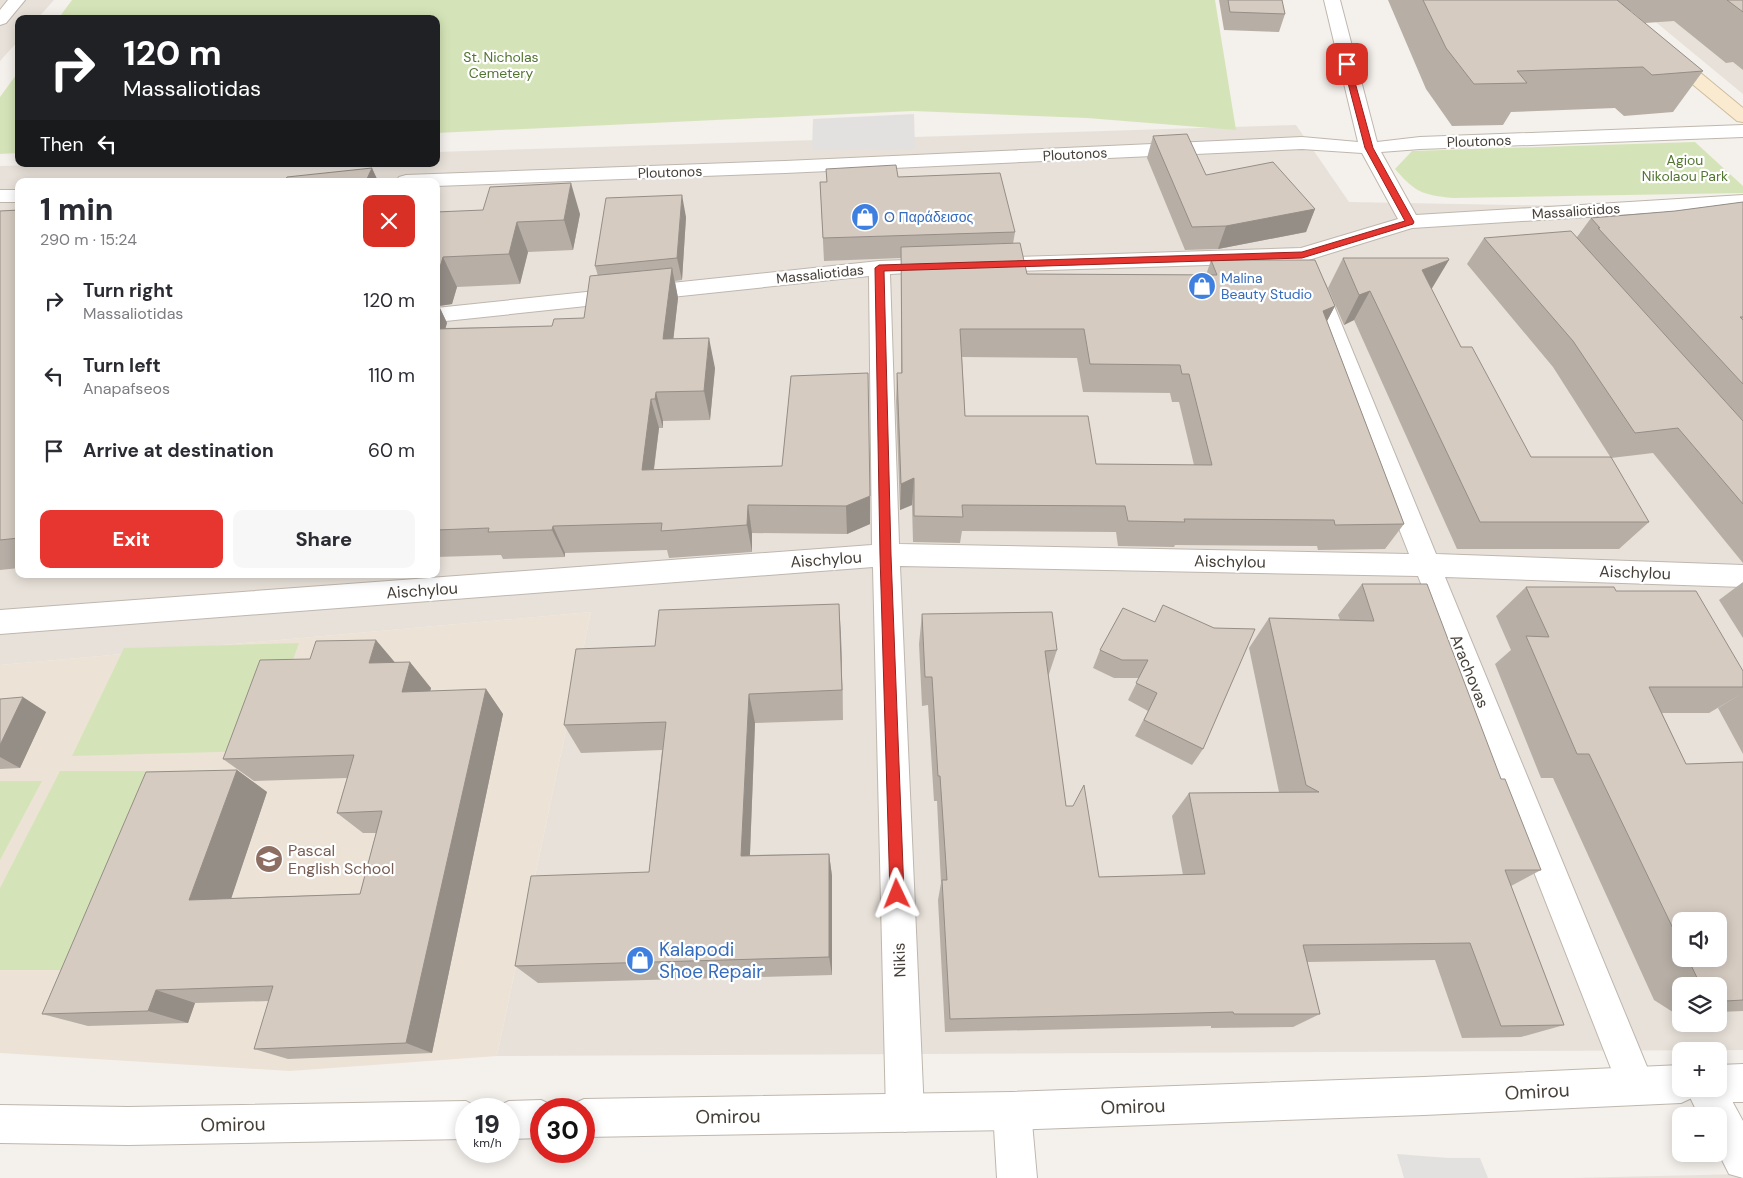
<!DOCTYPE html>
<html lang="en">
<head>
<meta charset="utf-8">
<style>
  :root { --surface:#fff; --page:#f7f7f7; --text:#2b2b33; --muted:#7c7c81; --accent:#e7352f }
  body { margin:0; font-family:"DM Sans",sans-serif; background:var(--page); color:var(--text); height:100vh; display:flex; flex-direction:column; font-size:19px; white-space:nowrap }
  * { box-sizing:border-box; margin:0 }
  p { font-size:16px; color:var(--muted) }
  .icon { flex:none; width:28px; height:28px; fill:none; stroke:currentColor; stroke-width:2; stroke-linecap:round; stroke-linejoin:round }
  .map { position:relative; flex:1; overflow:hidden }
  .panel { position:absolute; left:15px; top:178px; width:425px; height:400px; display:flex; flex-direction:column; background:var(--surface); border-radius:10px; box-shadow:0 2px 12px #0003 }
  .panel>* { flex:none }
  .banner { position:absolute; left:15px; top:15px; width:425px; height:152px; border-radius:10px; box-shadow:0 2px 12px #0003; background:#202124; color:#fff; overflow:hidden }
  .buttons { position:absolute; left:1672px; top:912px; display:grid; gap:10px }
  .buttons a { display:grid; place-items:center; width:55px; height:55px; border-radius:10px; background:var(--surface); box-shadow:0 2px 12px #0003; font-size:25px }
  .speed { position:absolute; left:455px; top:1098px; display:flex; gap:10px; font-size:25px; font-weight:700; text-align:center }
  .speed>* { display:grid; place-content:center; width:65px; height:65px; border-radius:50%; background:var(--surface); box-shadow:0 2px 12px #0003; line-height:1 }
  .speed small { font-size:12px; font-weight:400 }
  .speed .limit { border:8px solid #d22; background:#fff; color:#111 }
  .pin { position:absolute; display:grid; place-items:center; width:42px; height:42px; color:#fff; margin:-21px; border-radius:10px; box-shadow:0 2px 8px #0006 }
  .me { position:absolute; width:55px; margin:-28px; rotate:358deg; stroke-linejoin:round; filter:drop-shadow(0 0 4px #0008) }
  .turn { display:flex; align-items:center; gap:18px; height:105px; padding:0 25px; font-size:22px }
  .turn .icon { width:65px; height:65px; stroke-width:2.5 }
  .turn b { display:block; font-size:35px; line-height:42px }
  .then { display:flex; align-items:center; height:48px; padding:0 25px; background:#0003; gap:10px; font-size:19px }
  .round { display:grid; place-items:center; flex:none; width:52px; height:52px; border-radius:10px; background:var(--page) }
  .headline { display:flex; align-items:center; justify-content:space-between; height:85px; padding:0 25px }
  h1 { font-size:30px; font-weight:800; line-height:38px }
  .primary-button { display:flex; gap:10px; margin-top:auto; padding:10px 25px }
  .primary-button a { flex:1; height:58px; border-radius:10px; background:var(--accent); color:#fff; font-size:20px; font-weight:800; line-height:58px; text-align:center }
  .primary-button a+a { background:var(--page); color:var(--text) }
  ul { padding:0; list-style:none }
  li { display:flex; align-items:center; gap:15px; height:75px; padding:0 25px }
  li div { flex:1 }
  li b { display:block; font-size:19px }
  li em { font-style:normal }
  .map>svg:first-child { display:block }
  .residential { fill:#e7e1d9; fill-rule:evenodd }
  .education { fill:#ece3d6 }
  .green { fill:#d5e4b8 }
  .parking { fill:#e3e1df }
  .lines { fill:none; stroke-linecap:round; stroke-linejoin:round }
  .minor-casing { stroke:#bfb7ae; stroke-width:2 }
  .tertiary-casing { stroke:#bfb7ae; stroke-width:2 }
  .secondary-casing { stroke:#cfbd9e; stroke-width:2 }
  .minor { fill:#fff; fill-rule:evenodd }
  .tertiary { fill:#fff; fill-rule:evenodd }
  .secondary { fill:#faeacf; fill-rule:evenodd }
  .wall { fill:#b7afa6; fill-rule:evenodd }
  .shaded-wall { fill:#958e87 }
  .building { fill:#d5cbc1; stroke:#958e87; fill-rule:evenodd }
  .route { fill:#e7352f; stroke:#96221f }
  .labels { text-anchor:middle; stroke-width:4.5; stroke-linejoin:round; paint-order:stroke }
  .far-park-label { font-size:14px; fill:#527531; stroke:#fff }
  .far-street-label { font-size:14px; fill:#474039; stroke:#fff }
  .far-shop-label { font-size:14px; fill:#366cbe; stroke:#fff; text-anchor:start }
  .street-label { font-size:16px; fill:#474039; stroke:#fff }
  .education-label { font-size:16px; fill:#785e54; stroke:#fff; text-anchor:start }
  .near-shop-label { font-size:19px; fill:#366cbe; stroke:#fff; text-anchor:start }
  .near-street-label { font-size:19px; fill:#474039; stroke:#fff }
</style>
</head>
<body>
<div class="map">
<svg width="1743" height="1178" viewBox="0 0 1743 1178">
  <rect width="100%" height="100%" fill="#f4f0eb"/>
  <path class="residential" d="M0 0H54L37 19H19V40L0 61Z
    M1629 0H1743V94Z
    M1296 125 1349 202 1743 209V1050L497 1056 591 612 0 665V166L77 164H436V152ZM19 181H436V574H19ZM1681 921H1719V959H1681ZM1681 986H1719V1024H1681Z
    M1743 1174V1178H1572Z"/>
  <path class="education" d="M591 612 497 1056 290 1071 0 1053V665Z"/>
  <path class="green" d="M72 0H1215L1236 130 1087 118 913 111 436 133V19H58Z
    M19 71V153L0 154V97Z
    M1695 142 1743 186V193L1453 198C1422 195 1415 192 1395 169L1412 151Z
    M299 643 260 751 72 756 124 648Z
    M60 771H186L99 970H0V888Z
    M0 781H42L0 860Z"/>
  <path class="parking" d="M914 114 915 149 812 150 813 119Z
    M1397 1154 1448 1158H1480L1488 1178H1404Z"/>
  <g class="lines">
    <g class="minor-casing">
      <path id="minor" d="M8 0H25L6 23 0 25V10Z
        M1324 0H1340L1377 142 1420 137 1743 125V137L1420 149 1381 152 1416 215 1743 195V207L1412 228 1302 262 988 272 981 270 977 265 981 260 988 258 1301 248 1398 219 1362 153 1302 149 785 173 436 186V181H396L399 177 406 175 785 161 1302 137 1358 142Z
        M0 190H19V202H0Z
        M937 259 944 261 948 266 944 271 890 274 899 544 1409 554 1303 284 1306 279 1314 277 1322 279 1325 284 1436 554 1743 565V587L1445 577 1655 1086 1649 1099 1636 1105 1623 1099 1418 576 900 566 924 1113 918 1126 905 1132 892 1126 886 1113 873 567 0 634V610L872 545 869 276 436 322V308L879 261Z
        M1719 1077 1743 1121V1178L1729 1174 1719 1154V1116H1699L1686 1089H1719Z
        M1012 1092 1025 1098 1031 1111 1037 1178H997L993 1111 999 1098Z"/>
    </g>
    <g class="tertiary-casing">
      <path id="tertiary" d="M1743 1064V1102H1719L1706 1096 1703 1089H1719V1065Z
        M1681 1065V1089H1698L1694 1097 1681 1103 1424 1115 1012 1130 584 1137V1109H569L571 1105 584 1099 1012 1092 1424 1077Z
        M541 1100 554 1106 556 1109H541V1138L509 1139V1109H495L496 1107 509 1101Z
        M466 1101 480 1109H466V1139L128 1145 0 1143V1105L128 1107Z"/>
    </g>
    <g class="secondary-casing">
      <path id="secondary" d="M1668 50 1674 51 1743 108V122L1737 121 1662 59 1659 55 1662 51Z"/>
    </g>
    <use href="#minor" class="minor"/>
    <use href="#tertiary" class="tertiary"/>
    <use href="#secondary" class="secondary"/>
  </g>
  <path class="wall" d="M1219 0H1282L1285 14 1279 32 1224 30Z
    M1388 0H1743V70L1733 62 1726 63 1674 21 1645 23 1631 11V12L1703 71 1673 112 1624 116 1615 108 1511 112 1503 125 1452 126 1426 89Z
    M1153 136 1206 175 1315 209 1306 232 1218 249 1185 250 1147 158Z
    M826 169 898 177 1015 232 1013 244 1027 274 1206 275 1211 260 1335 306 1327 321 1404 524 1385 549 1318 550 1317 546 1175 545 1174 547 1118 546 1116 532 962 531 960 543 913 542 912 505 900 510 896 401 897 373H901V258L824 261 820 182H827ZM962 357 1077 358 1083 392 1170 393 1172 402H1179L1194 465 1096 464 965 416Z
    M1743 202V563L1653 453 1611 458 1553 367 1467 264 1484 238 1577 237 1591 218 1675 211Z
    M19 210V568L0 570V211Z
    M436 212 580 214 573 250 528 252 520 284 457 287 452 304 439 306 447 323 445 328 552 326 584 318 598 276 595 266 686 217 682 280 675 281 678 298 673 339 715 368 710 420 663 421V428H659L654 470 782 466 791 376 870 524 847 534 752 533V552L669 558 667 550 565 553V557L503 559 501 555 436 557Z
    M1343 258 1431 289 1461 347 1531 457 1649 522 1619 549H1457L1354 320 1344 325 1328 288Z
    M1743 582V638L1719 600Z
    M1362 584 1501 779 1541 870 1511 886 1564 1025 1521 1037 1462 1038 1435 960 1307 962 1320 1014 1293 1027 1211 1028V1026L945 1032 938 900 941 883 937 801H934L928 705 922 706 919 644 922 614 1057 650 1048 677 1066 806 1099 877 1183 875 1172 816 1189 793 1279 792 1249 648 1269 618 1340 620 1338 615Z
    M1526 587 1616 591 1743 671V693L1709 713H1662L1686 764 1743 762V1011L1719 1012V986H1681V1014H1676L1654 1000 1553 778H1541L1495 664 1511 650 1496 616ZM1681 921 1719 959H1681Z
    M1123 608 1203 749 1192 765 1135 736 1148 711 1128 700 1139 678H1114L1093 668 1100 650Z
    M841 636 843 720 755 723 750 855 829 854 832 876V975L538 983 515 966 649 872 662 750 581 753 564 725 655 646Z
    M395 663 431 688 430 691 486 689 503 714 432 1053 288 1059 254 1049 269 1001 195 1003 188 1023 88 1026 42 1014 237 770 267 792 231 898 360 894 376 833H363L337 813 347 778 254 781 223 759Z
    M1743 693V754L1718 708Z
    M0 699 46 712 20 768 0 769Z"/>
  <path class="shaded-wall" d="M372 168 378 181H366Z
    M571 183 580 214 573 250 564 220Z
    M682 195 686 217 682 280 677 258Z
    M1315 209 1306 232 1218 249 1226 226Z
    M517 222 528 252 520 284 509 254Z
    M443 257 457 287 452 304 439 306 447 323 437 359 436 357V275Z
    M1449 260 1431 290 1422 270Z
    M672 268 678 298 670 369 663 339Z
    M1370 291 1354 320 1344 325 1359 295Z
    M1335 306 1320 334 1323 311Z
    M709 338 715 368 710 420 704 391Z
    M656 392 663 421V428L655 399Z
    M651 399 659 428 650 498 642 470Z
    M914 478 912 505 900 510 901 484Z
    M870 496V524L847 534 846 506Z
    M748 505 752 533V552L747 525Z
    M553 526 565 553V557L552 530Z
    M839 604 841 636 843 720 842 690Z
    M376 640 398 666 369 663Z
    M410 662 431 688 424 716 402 692Z
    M486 689 503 714 432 1053 406 1043Z
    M749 694 755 723 749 878 741 856Z
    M23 697 46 712 20 768 0 757V745Z
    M237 770 267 792 225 917 189 900Z
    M829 854 832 876V975L829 957Z
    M156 990 195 1003 188 1023 148 1011Z"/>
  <path class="building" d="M1228 0H1282L1285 14 1230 12Z
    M1423 0H1617L1703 71 1652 75 1643 67 1517 71 1527 83 1474 84 1446 48Z
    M1727 0H1743V12Z
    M1187 134 1206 175 1273 162 1315 209 1226 226 1192 227 1153 136Z
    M896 165 898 177 1000 173 1015 232 823 238 820 182H827L826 169Z
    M372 168 366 181H285L287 177Z
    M571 183 564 220 517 222 509 254 443 257 438 274 436 275V212L483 210 490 187Z
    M682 195 677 258 595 266 606 198Z
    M1743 202V317H1740L1743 320V384L1598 228H1600L1591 218 1675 211Z
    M19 210V538L0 540V211Z
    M1571 231 1743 421V504L1678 428 1635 433 1573 341 1484 238Z
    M1020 243 1027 274 1217 275 1211 260H1315L1335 306 1323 311 1404 524 1335 525 1334 520 1184 519 1185 522 1128 521 1125 506 962 505 963 517 914 516V478L901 484 897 373H902L901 247ZM960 329H1084L1090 364 1180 365 1182 374H1189L1212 465 1096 464 1088 416H965Z
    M1343 258H1448L1449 260 1422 270 1461 347H1472L1531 457H1611L1649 522H1480L1370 291 1359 295Z
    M672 268 663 339 709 338 704 391 656 392 655 399H651L642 470 782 466 791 376 868 373 870 496 846 506 748 505 747 525 661 531 662 523 553 526 552 530 488 532 489 528 436 530V329L552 326 554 319 584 318 590 276Z
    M1362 584H1427L1501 779H1505L1541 870H1505L1564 1025 1501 1026 1470 943 1303 945 1320 1014H1234L1233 1012 950 1019 942 880H947L940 776H938L932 677H925L922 614 1052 612 1057 650 1045 651 1066 806H1073L1084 785 1099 877 1205 874 1189 793 1319 792 1306 785 1269 618 1374 621Z
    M1526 587H1614L1616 591H1696L1743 671V687H1649L1686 764 1743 762V1000L1726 1001 1719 997V986H1701L1688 959H1719V921H1681V945L1589 754H1577L1526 636 1549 637Z
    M839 604 842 690 749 694 741 856 829 854V957L515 966 531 876 649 872 666 722 564 725 576 649 655 646 659 610Z
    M1163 605 1214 628 1255 629 1203 749 1144 720 1157 693 1136 683 1148 660H1122L1100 650 1123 608 1155 622Z
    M376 640 369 663 410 662 402 692 486 689 406 1043 254 1049 273 986 156 990 148 1011 42 1014 146 772 237 770 189 900 360 894 382 811 337 813 354 755 223 759 260 660 310 659 316 641Z
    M23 697 0 745V699Z"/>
  <path class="route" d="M1347 62 1350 64 1373 148 1414 222 1413 224 1302 258 884 271 891 555 904 894 902 899 897 901 892 899 890 894 880 555 875 268 879 265 1302 252 1405 221 1365 148 1343 64Z"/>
  <defs>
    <g id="shop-disc" transform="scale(1.4375)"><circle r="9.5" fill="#3f7fe0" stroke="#fff"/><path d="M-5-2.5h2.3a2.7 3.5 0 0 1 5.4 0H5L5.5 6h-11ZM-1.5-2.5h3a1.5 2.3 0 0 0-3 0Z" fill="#fff"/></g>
    <g id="school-disc" transform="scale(1.4375)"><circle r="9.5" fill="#8d6e63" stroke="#fff"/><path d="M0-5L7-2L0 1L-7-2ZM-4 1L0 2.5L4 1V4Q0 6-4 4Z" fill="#fff"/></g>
  </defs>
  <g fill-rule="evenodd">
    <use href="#shop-disc" x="865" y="217"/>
    <use href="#shop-disc" x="1202" y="286"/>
    <use href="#school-disc" x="269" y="859"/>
    <use href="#shop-disc" x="640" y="960"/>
  </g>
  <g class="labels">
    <g class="far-park-label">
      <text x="501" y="62">St. Nicholas<tspan x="501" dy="16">Cemetery</tspan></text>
      <text x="1685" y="165">Agiou<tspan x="1685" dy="16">Nikolaou Park</tspan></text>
    </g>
    <g class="far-street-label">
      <text transform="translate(1479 141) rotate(-2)" y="5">Ploutonos</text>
      <text transform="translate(1075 154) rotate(-3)" y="5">Ploutonos</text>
      <text transform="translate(670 172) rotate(-2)" y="5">Ploutonos</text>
      <text transform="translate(1576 211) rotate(-4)" y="5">Massaliotidos</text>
      <text transform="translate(820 274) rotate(-6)" y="5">Massaliotidas</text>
    </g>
    <g class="far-shop-label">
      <text x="884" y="222">Ο Παράδεισος</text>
      <text x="1221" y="283">Malina<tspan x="1221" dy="16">Beauty Studio</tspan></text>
    </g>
    <g class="street-label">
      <text transform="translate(826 559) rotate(-4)" y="6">Aischylou</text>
      <text transform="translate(1230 561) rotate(1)" y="6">Aischylou</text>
      <text transform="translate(1635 572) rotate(2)" y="6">Aischylou</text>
      <text transform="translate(422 590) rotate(-4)" y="6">Aischylou</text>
      <text transform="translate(1470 671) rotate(68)" y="6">Arachovas</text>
      <text transform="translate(899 960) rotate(-92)" y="6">Nikis</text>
    </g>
    <g class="education-label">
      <text x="288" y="856">Pascal<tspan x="288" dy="18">English School</tspan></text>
    </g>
    <g class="near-shop-label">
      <text x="659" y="956">Kalapodi<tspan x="659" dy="22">Shoe Repair</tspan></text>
    </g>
    <g class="near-street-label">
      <text transform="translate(1537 1091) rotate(-3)" y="7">Omirou</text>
      <text transform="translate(1133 1106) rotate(-2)" y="7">Omirou</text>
      <text transform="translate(728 1116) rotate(-1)" y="7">Omirou</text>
      <text transform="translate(233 1124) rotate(-1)" y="7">Omirou</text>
    </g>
  </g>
</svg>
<div class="buttons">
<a><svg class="icon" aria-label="sound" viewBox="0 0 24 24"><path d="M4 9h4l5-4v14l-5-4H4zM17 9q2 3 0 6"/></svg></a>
<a><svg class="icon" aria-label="layers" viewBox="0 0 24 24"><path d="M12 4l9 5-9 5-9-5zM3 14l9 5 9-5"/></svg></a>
<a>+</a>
<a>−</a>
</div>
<div class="speed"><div>19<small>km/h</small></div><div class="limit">30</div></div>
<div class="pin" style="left:1347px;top:64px;background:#d93025"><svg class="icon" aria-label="arrive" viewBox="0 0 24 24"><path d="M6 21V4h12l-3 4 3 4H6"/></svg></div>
<svg class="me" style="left:897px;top:894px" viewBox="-20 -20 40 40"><path d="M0-17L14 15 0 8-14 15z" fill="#e7352f" stroke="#fff" stroke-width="4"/></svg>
<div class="banner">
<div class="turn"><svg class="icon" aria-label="right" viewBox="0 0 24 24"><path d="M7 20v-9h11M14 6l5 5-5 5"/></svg><div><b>120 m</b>Massaliotidas</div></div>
<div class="then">Then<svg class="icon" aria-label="left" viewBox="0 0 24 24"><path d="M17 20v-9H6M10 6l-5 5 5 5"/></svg></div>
</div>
<section class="panel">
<div class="headline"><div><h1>1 min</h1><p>290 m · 15:24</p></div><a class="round" style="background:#d93025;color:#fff"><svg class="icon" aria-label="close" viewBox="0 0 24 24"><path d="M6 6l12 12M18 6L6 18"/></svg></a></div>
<ul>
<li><svg class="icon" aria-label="right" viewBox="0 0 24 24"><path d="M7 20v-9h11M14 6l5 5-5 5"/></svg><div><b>Turn right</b><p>Massaliotidas</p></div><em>120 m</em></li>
<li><svg class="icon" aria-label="left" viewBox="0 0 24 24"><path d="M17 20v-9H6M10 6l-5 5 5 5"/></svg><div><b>Turn left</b><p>Anapafseos</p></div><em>110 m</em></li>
<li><svg class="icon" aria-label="arrive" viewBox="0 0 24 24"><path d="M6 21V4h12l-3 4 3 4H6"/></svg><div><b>Arrive at destination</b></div><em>60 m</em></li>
</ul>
<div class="primary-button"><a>Exit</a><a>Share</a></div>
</section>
</div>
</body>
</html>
